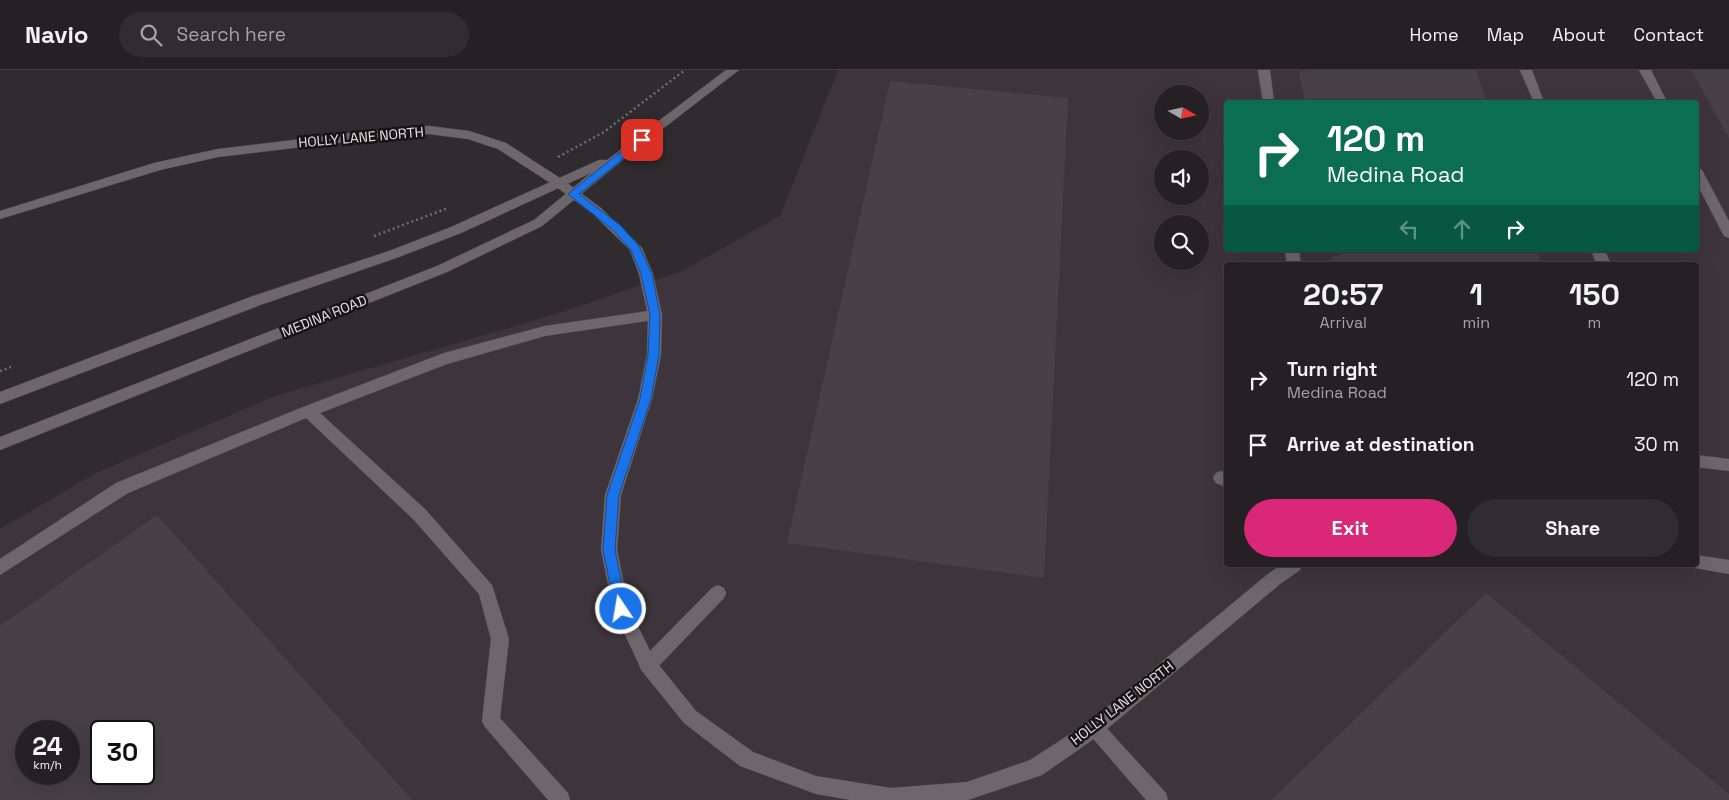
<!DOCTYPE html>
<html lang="en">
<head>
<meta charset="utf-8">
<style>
  :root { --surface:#242023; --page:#302d30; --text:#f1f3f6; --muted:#a3a3a6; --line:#413e41; --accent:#db2777 }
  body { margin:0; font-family:"Space Grotesk",sans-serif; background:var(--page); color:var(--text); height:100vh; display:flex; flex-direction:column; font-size:19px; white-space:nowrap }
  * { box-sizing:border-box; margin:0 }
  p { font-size:16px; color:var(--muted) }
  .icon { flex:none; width:28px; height:28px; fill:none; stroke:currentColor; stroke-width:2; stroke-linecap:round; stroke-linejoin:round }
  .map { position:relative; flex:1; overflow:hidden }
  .sheet { position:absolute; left:1224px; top:192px; width:475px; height:305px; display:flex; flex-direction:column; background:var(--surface); border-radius:5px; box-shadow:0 5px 20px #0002,0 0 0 1px var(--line) }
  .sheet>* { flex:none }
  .banner { position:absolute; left:1224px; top:30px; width:475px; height:152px; border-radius:5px; box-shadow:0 5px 20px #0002,0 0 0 1px var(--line); background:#0b6e4f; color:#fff; overflow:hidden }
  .needle { width:32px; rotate:99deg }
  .buttons { position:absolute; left:1154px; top:15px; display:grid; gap:10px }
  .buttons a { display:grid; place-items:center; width:55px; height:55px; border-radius:50%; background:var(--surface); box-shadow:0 5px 20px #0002,0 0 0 1px var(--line); font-size:25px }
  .speed { position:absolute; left:15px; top:650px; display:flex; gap:10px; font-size:25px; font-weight:700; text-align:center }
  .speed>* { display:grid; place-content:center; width:65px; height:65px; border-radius:50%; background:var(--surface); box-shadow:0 5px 20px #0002,0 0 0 1px var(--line); line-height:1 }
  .speed small { font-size:12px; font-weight:400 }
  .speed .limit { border:2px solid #111; border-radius:8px; background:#fff; color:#111 }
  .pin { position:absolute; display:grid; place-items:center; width:42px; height:42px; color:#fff; margin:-21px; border-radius:10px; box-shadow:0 2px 8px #0006 }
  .me { position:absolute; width:55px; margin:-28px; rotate:348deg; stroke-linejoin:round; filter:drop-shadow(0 0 4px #0008) }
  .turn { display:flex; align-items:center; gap:18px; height:105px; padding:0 20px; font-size:22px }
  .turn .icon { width:65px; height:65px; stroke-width:2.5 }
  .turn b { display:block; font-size:35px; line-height:42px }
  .lanes { display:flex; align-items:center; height:48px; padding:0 20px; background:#0003; justify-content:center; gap:25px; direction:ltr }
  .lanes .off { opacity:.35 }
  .eta { display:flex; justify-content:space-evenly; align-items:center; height:85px; text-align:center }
  .eta b { font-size:30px; font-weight:600; line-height:35px }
  .button { display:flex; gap:10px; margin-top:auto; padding:10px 20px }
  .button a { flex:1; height:58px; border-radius:30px; background:var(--accent); color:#fff; font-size:20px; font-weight:600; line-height:58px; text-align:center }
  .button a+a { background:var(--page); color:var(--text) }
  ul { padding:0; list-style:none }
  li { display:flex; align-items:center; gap:15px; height:65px; padding:0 20px }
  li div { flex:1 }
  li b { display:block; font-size:19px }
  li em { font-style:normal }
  header { display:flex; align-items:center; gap:30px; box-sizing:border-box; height:70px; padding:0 25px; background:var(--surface); border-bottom:1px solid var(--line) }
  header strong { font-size:24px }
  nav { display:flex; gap:28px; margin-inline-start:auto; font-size:18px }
  .search { width:350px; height:45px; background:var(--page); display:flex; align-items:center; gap:12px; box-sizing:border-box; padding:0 18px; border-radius:28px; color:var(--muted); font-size:19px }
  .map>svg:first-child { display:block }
  .built { fill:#3e343b; fill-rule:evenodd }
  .building { fill:#474145; fill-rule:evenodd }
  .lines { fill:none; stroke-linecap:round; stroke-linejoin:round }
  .lane-casing { stroke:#4d494c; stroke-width:1 }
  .street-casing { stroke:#4d494c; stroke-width:1 }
  .secondary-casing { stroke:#4d494c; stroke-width:1 }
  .path { stroke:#706c6f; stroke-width:2.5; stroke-dasharray:2 3; stroke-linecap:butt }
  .lane { fill:#6d676b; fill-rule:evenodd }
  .street { fill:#6d676b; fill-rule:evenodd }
  .secondary { fill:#6d676b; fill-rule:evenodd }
  .route { fill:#1a73e8; stroke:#114b97 }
  .labels { text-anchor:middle; stroke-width:5; stroke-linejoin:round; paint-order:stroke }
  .street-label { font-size:14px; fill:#e5e1e4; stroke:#171416 }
</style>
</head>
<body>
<header>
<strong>Navio</strong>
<div class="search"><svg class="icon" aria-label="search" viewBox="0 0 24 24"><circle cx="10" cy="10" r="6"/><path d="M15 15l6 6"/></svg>Search here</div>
<nav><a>Home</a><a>Map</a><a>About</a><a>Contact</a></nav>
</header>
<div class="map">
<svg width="1729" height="730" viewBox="0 0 1729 730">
  <rect width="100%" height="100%" fill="#302b2f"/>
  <path class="built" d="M838 0H1729V730H0V459L96 403 275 326 563 242 682 201 780 146ZM1162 24H1200V61H1162ZM1226 32H1696V180H1226ZM1162 89H1200V126H1162ZM1162 154H1200V191H1162ZM1226 195H1696V495H1226ZM26 661H69V704H26ZM101 661H144V704H101Z"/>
  <path class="building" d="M1308 0H1476L1487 32H1305L1299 2Z
    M1691 0H1729V68Z
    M890 11 1068 28 1044 508 787 473Z
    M1347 180H1537L1542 195H1337L1331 187 1349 182Z
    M157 445 412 730H0V556ZM26 661H69V704H26ZM101 661H144V704H101Z
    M1486 523 1729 724V730H1271Z"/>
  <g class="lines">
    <g class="lane-casing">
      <path id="lane" d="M1258 0H1270L1274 32H1263Z
        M1520 0H1532L1544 32H1534Z
        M1639 0H1651L1667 32H1657Z
        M1696 96 1702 100 1729 151V168L1724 166 1696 112Z
        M1285 180H1299L1301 195H1287Z
        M1591 180H1605L1611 195H1597Z
        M655 240 660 241 662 245 660 249 545 266 447 294 320 343 425 439 492 515 509 569 500 648 568 723 570 730H548L485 657 482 651 491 569 479 524 413 449 306 348 128 423 0 505V489L116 413 303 337 444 283 545 256Z
        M1696 385 1729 389V401L1696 397Z
        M1221 401 1226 403V417L1216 413 1213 408 1216 403Z
        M1696 485 1729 490V504L1690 497 1689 495H1696Z
        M718 515 724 518 726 523 724 528 654 601 648 603 642 601 639 595 642 589 712 518Z
        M1095 649 1101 652 1166 723 1168 730H1146L1089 664 1086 658 1089 652Z"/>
    </g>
    <g class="street-casing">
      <path id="street" d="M429 56 469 61 506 73 563 110 601 138 642 178 653 204 662 245 661 285 652 329 621 425 617 480 629 538 654 589 696 641 753 682 816 706 891 718 967 712 1030 690 1089 652 1268 504 1281 495H1302L1300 500 1280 514 1101 664 1042 705 968 730H851L816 724 740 696 684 653 642 601 613 539 601 480 605 425 638 329 647 285 648 245 639 204 630 180 593 144 555 116 498 79 468 69 429 64 394 66 218 87 160 100 0 149V141L154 93 218 79 394 58Z"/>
    </g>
    <g class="secondary-casing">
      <path id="secondary" d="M726 0H739L630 84 542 156 447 202 0 380V367L437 196 534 150 591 103 461 163 399 187 263 234 0 334V322L253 226 389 181 451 157 599 90H607Z"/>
    </g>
    <path class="path" d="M558 87 604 62 685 0
      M374 166 448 138
      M0 301 11 297"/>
    <use href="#lane" class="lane"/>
    <use href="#street" class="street"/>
    <use href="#secondary" class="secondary"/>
  </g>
  <path class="route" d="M639 67H645L647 70 579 124 620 155 639 176 652 204 660 245 659 285 651 329 619 425 615 480 627 539 626 543 621 545 616 543 615 539 603 480 607 425 640 329 648 285 650 245 641 204 631 180 613 160 568 124Z"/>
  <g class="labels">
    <g class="street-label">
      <text transform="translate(361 67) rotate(-5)" y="5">HOLLY LANE NORTH</text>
      <text transform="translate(324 246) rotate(-22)" y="5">MEDINA ROAD</text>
      <text transform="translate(1122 633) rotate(-38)" y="5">HOLLY LANE NORTH</text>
    </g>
  </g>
</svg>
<div class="buttons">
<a><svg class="needle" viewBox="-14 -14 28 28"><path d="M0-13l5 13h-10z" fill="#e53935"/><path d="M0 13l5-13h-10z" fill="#a3a3a6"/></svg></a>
<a><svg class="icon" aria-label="sound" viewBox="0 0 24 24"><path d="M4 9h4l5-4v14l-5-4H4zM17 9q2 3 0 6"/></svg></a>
<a><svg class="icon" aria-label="search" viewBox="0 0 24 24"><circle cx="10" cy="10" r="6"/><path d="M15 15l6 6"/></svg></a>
</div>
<div class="speed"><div>24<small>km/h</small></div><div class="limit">30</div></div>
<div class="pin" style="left:642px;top:70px;background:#d93025"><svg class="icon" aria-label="arrive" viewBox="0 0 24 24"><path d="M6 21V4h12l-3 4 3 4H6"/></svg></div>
<svg class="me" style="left:621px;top:539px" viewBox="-20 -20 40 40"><circle r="17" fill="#1a73e8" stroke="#fff" stroke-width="3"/><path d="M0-11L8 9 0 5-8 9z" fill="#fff"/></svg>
<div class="banner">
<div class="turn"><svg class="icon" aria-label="right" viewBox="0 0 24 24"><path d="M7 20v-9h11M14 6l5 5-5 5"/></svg><div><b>120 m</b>Medina Road</div></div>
<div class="lanes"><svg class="icon off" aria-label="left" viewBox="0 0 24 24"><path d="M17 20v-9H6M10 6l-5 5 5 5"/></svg><svg class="icon off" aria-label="ahead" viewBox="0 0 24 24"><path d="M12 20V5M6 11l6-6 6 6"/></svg><svg class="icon" aria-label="right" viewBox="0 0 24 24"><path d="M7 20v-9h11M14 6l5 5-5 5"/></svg></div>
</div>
<section class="sheet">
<div class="eta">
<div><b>20:57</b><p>Arrival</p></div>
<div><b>1</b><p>min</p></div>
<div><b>150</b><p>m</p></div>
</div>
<ul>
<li><svg class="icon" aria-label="right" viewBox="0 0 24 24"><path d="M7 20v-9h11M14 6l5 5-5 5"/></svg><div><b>Turn right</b><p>Medina Road</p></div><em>120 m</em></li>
<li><svg class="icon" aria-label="arrive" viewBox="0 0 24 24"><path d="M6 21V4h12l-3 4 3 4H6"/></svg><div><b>Arrive at destination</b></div><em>30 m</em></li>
</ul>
<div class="button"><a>Exit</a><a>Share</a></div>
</section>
</div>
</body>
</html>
